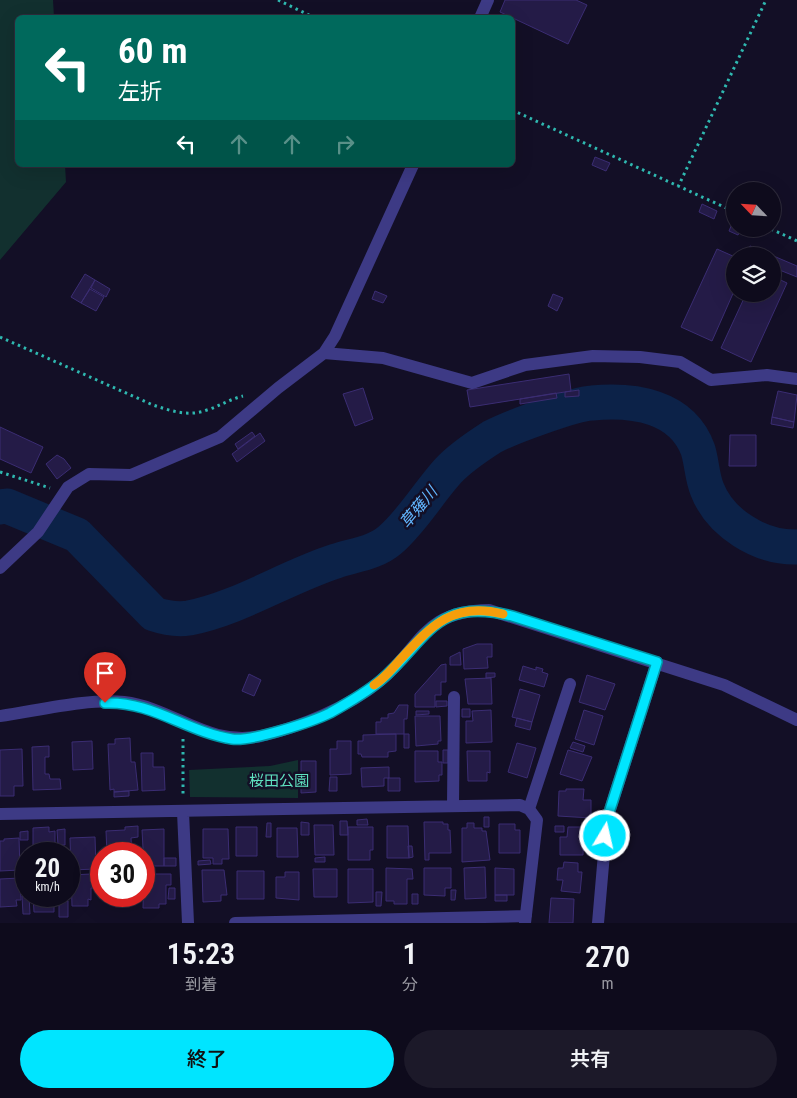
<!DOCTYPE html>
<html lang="ja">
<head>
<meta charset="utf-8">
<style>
  :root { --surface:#0e0b1c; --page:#1c1929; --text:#f1f3f6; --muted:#9b9ba3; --line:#2e2b3b; --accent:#00e5ff }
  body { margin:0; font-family:"Roboto Condensed","Noto Sans JP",sans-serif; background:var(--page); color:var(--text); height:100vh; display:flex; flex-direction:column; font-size:19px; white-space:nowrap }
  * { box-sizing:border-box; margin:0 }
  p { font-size:16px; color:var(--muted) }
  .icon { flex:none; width:28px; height:28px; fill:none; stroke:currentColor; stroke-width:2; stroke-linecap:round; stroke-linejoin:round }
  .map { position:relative; height:923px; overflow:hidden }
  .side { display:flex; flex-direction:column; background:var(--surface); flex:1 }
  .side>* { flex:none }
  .banner { position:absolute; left:15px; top:15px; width:500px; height:152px; border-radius:8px; box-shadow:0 5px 20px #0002,0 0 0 1px var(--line); background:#00695c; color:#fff; overflow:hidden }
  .needle { width:32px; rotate:295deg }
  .tools { position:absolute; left:726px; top:182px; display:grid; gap:10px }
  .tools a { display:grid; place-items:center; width:55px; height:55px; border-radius:50%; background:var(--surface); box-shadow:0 5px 20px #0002,0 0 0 1px var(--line); font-size:25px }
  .speed { position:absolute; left:15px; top:842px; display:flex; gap:10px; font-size:25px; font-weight:700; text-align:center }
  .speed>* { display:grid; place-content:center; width:65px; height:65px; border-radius:50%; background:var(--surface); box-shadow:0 5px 20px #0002,0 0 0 1px var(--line); line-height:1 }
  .speed small { font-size:12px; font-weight:400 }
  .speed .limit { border:8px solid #d22; background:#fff; color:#111 }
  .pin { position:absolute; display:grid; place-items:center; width:42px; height:42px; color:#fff; margin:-51px -21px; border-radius:50% 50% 50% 0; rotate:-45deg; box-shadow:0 0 5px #0007 }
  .pin .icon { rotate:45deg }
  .me { position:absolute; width:55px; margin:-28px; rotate:9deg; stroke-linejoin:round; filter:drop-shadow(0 0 4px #0008) }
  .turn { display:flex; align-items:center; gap:18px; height:105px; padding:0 20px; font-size:22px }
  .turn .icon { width:65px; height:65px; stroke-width:2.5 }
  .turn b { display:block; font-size:35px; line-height:42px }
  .lanes { display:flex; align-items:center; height:48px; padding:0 20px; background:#0003; justify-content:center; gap:25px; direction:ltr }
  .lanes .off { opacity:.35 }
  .eta { display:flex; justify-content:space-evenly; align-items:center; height:85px; text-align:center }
  .eta b { font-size:30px; font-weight:600; line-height:35px }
  .button { display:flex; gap:10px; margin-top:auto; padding:10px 20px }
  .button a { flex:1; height:58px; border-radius:30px; background:var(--accent); color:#111; font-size:20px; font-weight:600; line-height:58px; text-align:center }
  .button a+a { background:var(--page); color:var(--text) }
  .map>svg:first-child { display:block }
  .green { fill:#12302f }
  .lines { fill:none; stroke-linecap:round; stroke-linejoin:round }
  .river { stroke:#0c2248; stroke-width:35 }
  .building { fill:#241b47; stroke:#3b2d73 }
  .path { stroke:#2fb8b0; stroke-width:3; stroke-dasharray:2.5 4; stroke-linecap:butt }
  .minor { stroke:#3d3a85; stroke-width:12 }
  .route-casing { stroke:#0095a6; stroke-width:12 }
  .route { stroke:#00e5ff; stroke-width:9 }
  .slow { stroke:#f59e0b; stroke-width:9 }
  .labels { text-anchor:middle; stroke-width:5; stroke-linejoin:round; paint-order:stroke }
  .park-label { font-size:15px; fill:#5fe0c0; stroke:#130f26 }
  .water-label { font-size:16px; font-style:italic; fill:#62b6ff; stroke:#130f26 }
</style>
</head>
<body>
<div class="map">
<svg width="797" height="923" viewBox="0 0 797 923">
  <rect width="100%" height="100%" fill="#130f26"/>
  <path class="green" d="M0 0H53L54 17 18 18V165H65L66 182 0 260Z
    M298 760V798L190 797 189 770 270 766Z"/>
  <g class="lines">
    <path class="river" d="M0 507 7 506 77 535 154 614C166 618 177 620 189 618 240 608 286 577 336 561 354 555 375 553 390 540 413 520 428 493 448 471 459 459 478 446 492 437 509 428 573 404 592 403 634 399 682 406 698 450 702 463 702 477 707 489 720 523 760 548 797 547"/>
  </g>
  <path class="building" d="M505 0H576L587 5 568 44 500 12Z
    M595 157 610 163 606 171 592 165Z
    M702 204 717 211 714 219 699 212Z
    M734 219 735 229H741L738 235 729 231Z
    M750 246 797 266V277L772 267V256H746Z
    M717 249 735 257V289L712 341 681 327Z
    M85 274 95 280 81 303 71 297Z
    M772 276 787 283 751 362 721 348 746 294H772Z
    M95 280 110 289 106 297 91 288Z
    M90 289 104 297 96 311 81 303Z
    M375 291 387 296 383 303 372 299Z
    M553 294 563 298 557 311 548 306Z
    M569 374 571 391 470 407 467 390Z
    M363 388 373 419 355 426 343 394Z
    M579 390V396L565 397V392Z
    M778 391 797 395 794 422 772 417Z
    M556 393 557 398 520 404V399Z
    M772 417 794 422 793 428 771 424Z
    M0 427 43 447 31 473 0 459Z
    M252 432 255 436 238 449 235 444Z
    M260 433 265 441 237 462 232 454Z
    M730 435H756V466H729Z
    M57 455 64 459 71 468 57 479 46 464Z
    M477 644H492V657H487L488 668 464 669 463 649Z
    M460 652 461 665H450V657Z
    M446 664V682H441V695H435V707H415V694L441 665Z
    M523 666 536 670V667L543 669 542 672 548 674 544 687 519 680Z
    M486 673H495V677L486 678Z
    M249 674 261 680 254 696 242 691Z
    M587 675 615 684 605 710 579 702Z
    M491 678 492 704H468L465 679Z
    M520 689 540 695 532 722 512 717Z
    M436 701H447V706L436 707Z
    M399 705H408L407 719H404V734H376V722H381V718H388V714L394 713Z
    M462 709H470V717H462Z
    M491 710 492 742 466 743V721H473L472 711Z
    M584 710 603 716 594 745 575 739Z
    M416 711H429V714L416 715Z
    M415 716H440L441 741H438V744L416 746Z
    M517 718 532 722 530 730 515 726Z
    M396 734V751L388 752V757H362L361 754H358V741H363V735Z
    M404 734H409V748H404Z
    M130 738 131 762H135L138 790 114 792V789L110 790 108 744H115V739Z
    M92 741 93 769 73 770 72 742Z
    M337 741H351V774L330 775V749H337Z
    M573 742 585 746 583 752 570 748Z
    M517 743 536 748 527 778 508 772Z
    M49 746V757H45V774H49L50 779H60L61 789 33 790 32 747Z
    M22 749 23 786H14V796H0V750Z
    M443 750H448V763H443Z
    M568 750 592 757 582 781 560 774Z
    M415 751H438V762H442V775H439V781L415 782Z
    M467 751H490V773L487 772V781H468Z
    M141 753H153V767H164L165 790 142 791Z
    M301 761H316V792L301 793Z
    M389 767V778H384V786L362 787 361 768Z
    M330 777H337V791H329Z
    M388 778H400V791H388Z
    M566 789H584L583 800H591V818L558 816 559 791H566Z
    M129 791V796L114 797V792Z
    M484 817H489V827H484Z
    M367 819 368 825H357V820Z
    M340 821H347L348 835H340Z
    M301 822 309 823V835H301Z
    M424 822H443V824H448V830H450L451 853H429V860H425Z
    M267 823H271V837H266Z
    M467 823H474V828H482V831H486L490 860 462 862V828H467Z
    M499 824H515V830H520V853H499Z
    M314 825H333L334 855H315Z
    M138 826V837L131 838 132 854H107L106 831 125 830V827Z
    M387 826H408L409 858H387Z
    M555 826H564V832H555Z
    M49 827V832L55 831V854H33V828Z
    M236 827H257V856H236Z
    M348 827H373V850H370V860H348Z
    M568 827H584L583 855H560V837H567Z
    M277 828H297L298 857H277Z
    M65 829V845H58L57 830Z
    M164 829V866H144L142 830Z
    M203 829H228L229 859H222V864H213V858H203Z
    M28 831V840H20V832Z
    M95 837 96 869 71 870 70 838Z
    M19 838 20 870 0 871V841H4V839Z
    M408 846H412L413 857 409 858Z
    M325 857V862H315V858Z
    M164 858H176V866H164Z
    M210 860 211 864 198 865V861Z
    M564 862 578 863V872H582L580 893 561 891 563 880H557L558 868H563Z
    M485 867 486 898 465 899 464 868Z
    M386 868 412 869 413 879H407V904H394V901H386Z
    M424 868H451V888H445V896L424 895Z
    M495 868 514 869V895H495Z
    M313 869H337V897H314Z
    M348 869H373V902L348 903Z
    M202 870H224L227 895H221V901L203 902Z
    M237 871H264V899H237Z
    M285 872H299V900L276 898V877H285Z
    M91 874V878H95V888H91V900L88 899V906H72L71 875Z
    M144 874H171V885H166V904H159V908H143Z
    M20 878 21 900H16L17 906 0 907V879Z
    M169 888H175V899H168Z
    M451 890H456L455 900H451Z
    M376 892H382L381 906H376Z
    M412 894H418V904H412Z
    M495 895H507V901H495Z
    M22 896H29L30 914H23Z
    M33 896H60V899L57 898V905L54 904V912H34Z
    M107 896H127V902H125V905L115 906V902L107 903Z
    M551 898 574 899 573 923H549Z
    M59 901H68V917H59Z"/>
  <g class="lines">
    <path class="path" d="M278 0 315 18
      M512 110 735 212
      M678 187 766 0
      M771 229 797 241
      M0 337 153 405C171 411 189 417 207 410 220 406 230 399 243 396
      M0 472 50 488
      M183 739V795"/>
    <path class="minor" d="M480 18 488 0
      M324 353 383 358 472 383 525 365 593 356 640 357 680 362 711 380 767 375 797 379
      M0 568 38 532 68 487 89 474 131 475 220 437 278 388 324 353 335 336 413 165
      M0 716C36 711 88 698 124 702 174 708 207 747 261 736 300 727 349 707 380 681 423 645 422 611 489 610L724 685 797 720
      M453 806 454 697
      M529 809 570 684
      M183 812 188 923
      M0 814 520 805 529 809 537 820 525 923
      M235 923 526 916
      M598 923 607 819 657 662"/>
  </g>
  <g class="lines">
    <g class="route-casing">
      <path id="route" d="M105 703C152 701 187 732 232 739 250 742 312 722 330 713 346 704 367 692 381 680 430 637 435 597 512 616L657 662 607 819 605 836"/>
    </g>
    <use href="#route" class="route"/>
    <path class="slow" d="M374 685C384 679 391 670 399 661 430 627 452 601 503 614"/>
  </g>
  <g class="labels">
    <g class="park-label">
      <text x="279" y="786">桜田公園</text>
    </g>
    <g class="water-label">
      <text transform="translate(418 507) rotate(-50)" y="6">草薙川</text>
    </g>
  </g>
</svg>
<div class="tools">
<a><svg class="needle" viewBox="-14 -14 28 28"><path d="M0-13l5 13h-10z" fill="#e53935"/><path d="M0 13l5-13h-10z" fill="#9b9ba3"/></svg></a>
<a><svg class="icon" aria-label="layers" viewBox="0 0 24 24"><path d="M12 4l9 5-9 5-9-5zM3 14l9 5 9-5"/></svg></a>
</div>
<div class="speed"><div>20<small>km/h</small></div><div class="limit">30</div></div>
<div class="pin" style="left:105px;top:703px;background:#d93025"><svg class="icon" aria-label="arrive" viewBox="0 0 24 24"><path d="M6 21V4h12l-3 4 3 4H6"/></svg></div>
<svg class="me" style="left:605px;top:836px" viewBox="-20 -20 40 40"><circle r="17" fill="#00e5ff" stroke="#fff" stroke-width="3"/><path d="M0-11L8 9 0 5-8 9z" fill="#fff"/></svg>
<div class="banner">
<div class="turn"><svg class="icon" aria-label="left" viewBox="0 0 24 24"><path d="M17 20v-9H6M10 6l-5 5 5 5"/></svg><div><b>60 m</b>左折</div></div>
<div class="lanes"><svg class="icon" aria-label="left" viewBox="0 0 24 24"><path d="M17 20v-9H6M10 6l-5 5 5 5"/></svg><svg class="icon off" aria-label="ahead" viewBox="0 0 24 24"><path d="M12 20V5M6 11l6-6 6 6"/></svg><svg class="icon off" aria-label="ahead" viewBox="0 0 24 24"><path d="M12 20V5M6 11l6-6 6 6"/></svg><svg class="icon off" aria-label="right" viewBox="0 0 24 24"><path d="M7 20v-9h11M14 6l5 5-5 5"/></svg></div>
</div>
</div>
<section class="side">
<div class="eta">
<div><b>15:23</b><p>到着</p></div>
<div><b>1</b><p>分</p></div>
<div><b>270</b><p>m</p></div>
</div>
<div class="button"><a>終了</a><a>共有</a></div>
</section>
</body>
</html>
